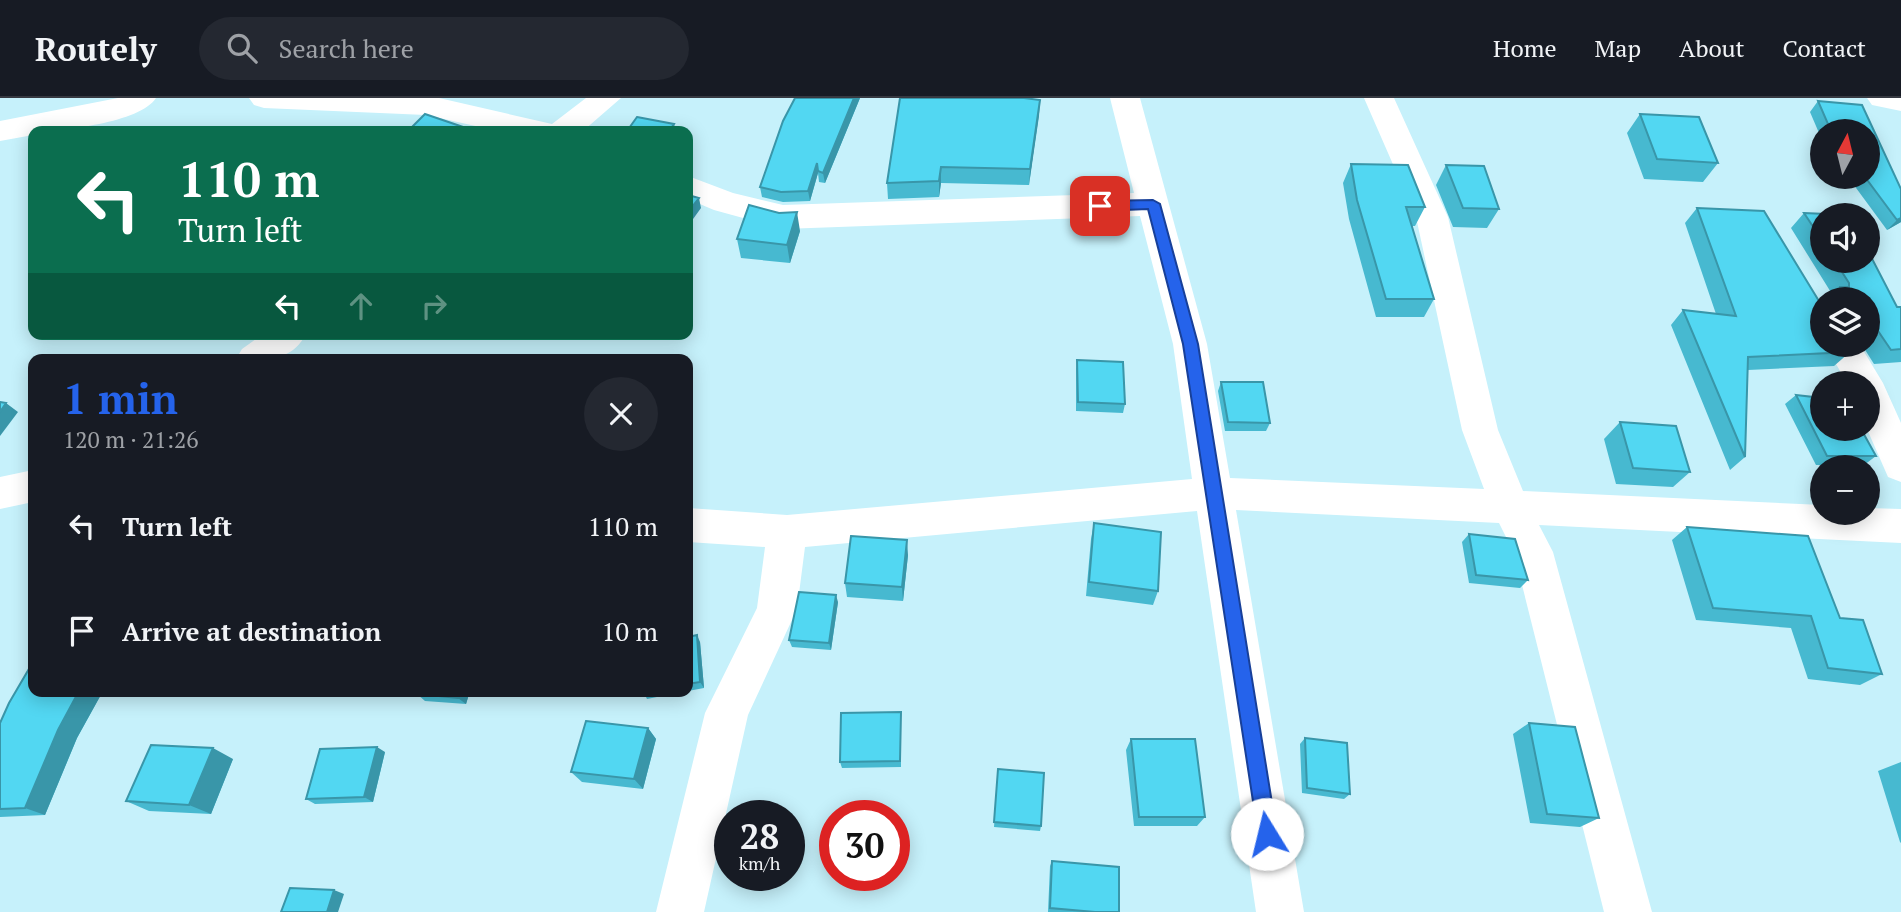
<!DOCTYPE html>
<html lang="en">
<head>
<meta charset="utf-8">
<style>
  :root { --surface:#171b24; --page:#242831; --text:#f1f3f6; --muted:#9ea1a6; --line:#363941; --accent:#2563eb }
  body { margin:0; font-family:"PT Serif",serif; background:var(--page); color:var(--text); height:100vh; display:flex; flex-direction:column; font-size:26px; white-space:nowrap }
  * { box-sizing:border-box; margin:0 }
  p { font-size:23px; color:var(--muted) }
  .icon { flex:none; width:38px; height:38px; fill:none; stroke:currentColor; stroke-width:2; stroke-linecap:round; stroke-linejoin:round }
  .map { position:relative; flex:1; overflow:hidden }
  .side { position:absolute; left:28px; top:256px; width:665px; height:343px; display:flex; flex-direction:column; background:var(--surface); border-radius:14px; box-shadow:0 4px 18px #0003 }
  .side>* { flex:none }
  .banner { position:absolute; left:28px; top:28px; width:665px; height:214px; border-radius:14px; box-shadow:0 4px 18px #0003; background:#0b6e4f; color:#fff; overflow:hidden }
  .needle { width:46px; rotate:7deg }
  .controls { position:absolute; left:1810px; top:21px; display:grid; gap:14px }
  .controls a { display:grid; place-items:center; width:70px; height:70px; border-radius:50%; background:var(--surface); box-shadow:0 4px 18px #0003; font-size:35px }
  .speed { position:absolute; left:714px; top:702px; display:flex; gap:14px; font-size:35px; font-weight:700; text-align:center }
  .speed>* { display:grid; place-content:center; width:91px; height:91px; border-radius:50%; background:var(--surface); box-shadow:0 4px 18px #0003; line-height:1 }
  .speed small { font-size:18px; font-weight:400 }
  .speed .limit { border:10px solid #d22; background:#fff; color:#111 }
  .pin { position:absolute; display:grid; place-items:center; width:60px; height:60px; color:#fff; margin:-30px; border-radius:14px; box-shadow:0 4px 10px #0006 }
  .me { position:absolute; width:77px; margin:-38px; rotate:351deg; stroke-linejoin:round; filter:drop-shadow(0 0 5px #0008) }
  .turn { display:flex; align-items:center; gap:24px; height:147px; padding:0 35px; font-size:32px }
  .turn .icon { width:91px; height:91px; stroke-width:2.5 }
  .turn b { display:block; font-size:49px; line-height:60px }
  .lanes { display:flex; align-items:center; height:66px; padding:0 35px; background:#0003; justify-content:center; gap:35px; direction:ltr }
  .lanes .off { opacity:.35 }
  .round { display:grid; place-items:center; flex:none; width:74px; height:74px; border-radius:37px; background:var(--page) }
  .summary { display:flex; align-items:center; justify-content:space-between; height:119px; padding:0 35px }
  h1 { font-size:42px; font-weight:800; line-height:52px; color:var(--accent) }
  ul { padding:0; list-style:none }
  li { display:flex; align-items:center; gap:21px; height:105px; padding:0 35px }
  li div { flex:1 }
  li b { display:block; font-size:26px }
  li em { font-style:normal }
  header { display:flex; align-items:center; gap:42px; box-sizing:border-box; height:98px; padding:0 35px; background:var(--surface); border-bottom:2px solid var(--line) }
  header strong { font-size:33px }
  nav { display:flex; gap:38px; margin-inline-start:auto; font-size:24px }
  .search { width:490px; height:63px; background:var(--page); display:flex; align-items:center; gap:18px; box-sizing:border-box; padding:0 24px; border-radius:38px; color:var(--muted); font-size:26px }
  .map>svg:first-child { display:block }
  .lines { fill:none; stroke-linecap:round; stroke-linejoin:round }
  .street { fill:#fff; fill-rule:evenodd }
  .wall { fill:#47b9d0 }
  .shaded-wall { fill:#3996a9 }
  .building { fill:#52d7f2; stroke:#3996a9; stroke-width:2 }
  .route { fill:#2563eb; stroke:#184099; stroke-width:2 }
</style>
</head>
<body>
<header>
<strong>Routely</strong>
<div class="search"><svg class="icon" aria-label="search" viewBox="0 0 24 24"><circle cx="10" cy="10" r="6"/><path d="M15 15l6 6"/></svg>Search here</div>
<nav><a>Home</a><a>Map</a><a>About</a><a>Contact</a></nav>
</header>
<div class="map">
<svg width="1901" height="814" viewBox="0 0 1901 814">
  <rect width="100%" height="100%" fill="#c6f1fb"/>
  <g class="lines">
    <path class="street" d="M118 0H156C140 25 62 33 33 33V37L0 43V23Z
      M249 0H439L552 26 586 0H621L583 33H498L426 17 264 10 254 7Z
      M1110 0H1140L1207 246 1230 380 1484 391 1462 332 1416 119 1364 0H1394L1448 119 1498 332 1523 393 1822 407V415H1867V410L1901 411V445L1539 427 1553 454 1652 814H1604L1514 455 1499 425 1236 412 1304 814H1256L1197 413 805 449 797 511 748 617 704 814H656L705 615 757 510 765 449 688 444V410L787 417 1192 381 1173 246 1140 118 783 131 714 112 688 101V78L733 95 783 107 1134 95Z
      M1867 0H1901V13L1872 7Z
      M263 236H306C291 265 264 261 236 261L242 251Z
      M1825 247H1860L1883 285 1901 325V384L1888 379 1867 331V285H1847Z
      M33 372V404L0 411V379Z"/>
  </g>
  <path class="wall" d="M795 0H860L825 85 819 84 818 75 810 103 783 104 762 99 760 89Z
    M1040 2 1029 87 941 85 939 99 888 101 887 85Z
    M1818 3 1862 7 1901 91V124L1887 132 1848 79H1867V33H1822V42L1810 14Z
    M1640 16 1718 65 1703 84 1644 81 1627 35Z
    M1351 66 1425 109 1415 128H1412L1434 201 1424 219H1376L1349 121 1343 85Z
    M1446 67 1499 111 1487 130 1453 129 1436 87Z
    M1697 110 1850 254 1834 268 1748 272 1745 359 1730 372 1671 227 1683 212 1716 216 1685 125Z
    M1804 115 1822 117V163H1867L1897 209H1901V264L1874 266 1862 247H1867V201H1827L1832 196 1791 130Z
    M800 133 790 165 741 160 737 141Z
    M1077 262 1125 306 1123 315 1076 313V271Z
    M1221 284 1270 325 1266 333H1225L1218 293Z
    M1796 297 1876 358 1864 367H1816L1785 306Z
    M1620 324 1690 374 1673 389 1616 386 1604 341Z
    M1094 425 1158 493 1153 507 1086 498 1091 441Z
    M1687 429 1840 520 1882 576 1860 587 1808 581 1791 530 1696 522 1672 442Z
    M1469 436 1528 482 1520 490 1469 485 1462 444Z
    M908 457 903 503 847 499 845 485Z
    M838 504 831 552 792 549 789 542Z
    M688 539 700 544 704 590 688 593Z
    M33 593H103L77 640 45 717 0 719V625Z
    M418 593H470L466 606 425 603 417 596Z
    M643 593H687L647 601Z
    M901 614V669L842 670 840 664Z
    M1529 625 1599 720 1580 729 1530 725 1513 636Z
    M648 630 656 641 643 691 582 684 571 674Z
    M1305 640 1350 696 1344 701 1302 695 1300 646Z
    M1131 641 1205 719 1197 728H1134L1126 652Z
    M385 654 373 704 315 706 306 701Z
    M233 661 211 716 149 713 126 703Z
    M1901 664V745L1900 744 1878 673Z
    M998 671 1041 728 1040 733 994 729Z
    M1052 763 1119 814H1048L1050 768Z"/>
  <path class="shaded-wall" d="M854 0H860L825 85 823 75Z
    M1040 2 1039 18 1029 87 1030 71Z
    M674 26 676 33H669Z
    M817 65 818 75 810 103 808 93Z
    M941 69V85L939 99V83Z
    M699 100 701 110 688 128V114Z
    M797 114 800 133 790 165 787 147Z
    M1901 120V124L1887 132 1897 122Z
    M6 305 18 314 0 338V314Z
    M907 442 908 457 903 503 902 489Z
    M836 497 838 504 831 552 829 545Z
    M697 537 700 544 704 590 700 584Z
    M79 593H103L77 640 45 717 25 710 58 632Z
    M461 593H470L466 606 458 600Z
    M648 630 656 641 643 691 634 681Z
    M377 649 385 654 373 704 364 699Z
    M213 650 233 661 211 716 189 707Z
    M334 792 344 796 338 814H327Z"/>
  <path class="building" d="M795 0H854L823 75 818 73 817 65 808 93 781 94 760 89 783 23Z
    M900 0H1024L1040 2 1030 71 941 69 939 83 887 85Z
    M1818 3 1862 7 1901 91V120L1897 122 1865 79H1867V33H1831Z
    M425 16 466 30 463 33H408Z
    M1640 16 1699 19 1718 65 1657 61Z
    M637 19 674 26 669 33H627Z
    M1351 66 1408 67 1425 109H1406L1434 201H1386L1357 102Z
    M1446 67 1484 68 1499 111 1463 110Z
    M688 97 699 100 688 114Z
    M749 107 779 115 797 114 787 147 737 141Z
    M1697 110 1764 113 1822 208V247H1846L1850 254 1748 259 1745 359 1683 212 1736 218Z
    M1804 115 1849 117H1850H1822V142Z
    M1867 151 1897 209H1901V251L1891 252 1876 230H1867V201H1840V189H1849V185L1835 163H1867Z
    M1077 262 1123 264 1125 306 1078 304Z
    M1221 284H1263L1270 325 1228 324Z
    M1796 297 1822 300V331H1861L1876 358H1827Z
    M0 304 6 305 0 314Z
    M1620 324 1676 328 1690 374 1633 370Z
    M1094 425 1161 434 1158 493 1089 484Z
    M1687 429 1808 438 1840 520 1863 522 1882 576 1828 570 1811 518 1713 510Z
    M1469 436 1515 441 1528 482 1476 477Z
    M851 438 907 442 902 489 845 485Z
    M799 494 836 497 829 545 789 542Z
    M697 537 700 584 688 586V539Z
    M33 564V593H79L58 632 25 710 0 711V625L9 605Z
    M418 593H461L458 600 417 596Z
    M901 614 900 663 840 664 841 615Z
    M586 623 648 630 634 681 571 674Z
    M1529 625 1575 629 1599 720 1547 716Z
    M1305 640 1347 645 1350 696 1307 690Z
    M1131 641H1195L1205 719H1139Z
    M151 647 213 650 189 707 126 703Z
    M377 649 364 699 306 701 320 651Z
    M998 671 1044 675 1041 728 994 724Z
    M1052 763 1119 769V814H1095L1050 810Z
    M290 790 334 792 327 814H281Z"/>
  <path class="route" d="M1153 102 1160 106 1198 246 1277 736 1274 742 1267 745 1261 742 1258 736 1183 246 1148 111 1100 113 1094 108 1100 103Z"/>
</svg>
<div class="controls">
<a><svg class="needle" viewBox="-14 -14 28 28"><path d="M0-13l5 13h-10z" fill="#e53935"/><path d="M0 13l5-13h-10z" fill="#9ea1a6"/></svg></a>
<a><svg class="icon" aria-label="sound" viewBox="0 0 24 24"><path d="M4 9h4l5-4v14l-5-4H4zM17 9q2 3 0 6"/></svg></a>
<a><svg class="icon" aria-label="layers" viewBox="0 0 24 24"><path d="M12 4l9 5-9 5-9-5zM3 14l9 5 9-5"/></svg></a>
<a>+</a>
<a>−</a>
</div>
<div class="speed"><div>28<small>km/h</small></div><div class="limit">30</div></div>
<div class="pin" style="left:1100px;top:108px;background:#d93025"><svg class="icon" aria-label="arrive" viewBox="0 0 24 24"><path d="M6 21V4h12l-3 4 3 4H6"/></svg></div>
<svg class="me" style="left:1267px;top:736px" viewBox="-20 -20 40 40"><circle r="19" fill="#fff"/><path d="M0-13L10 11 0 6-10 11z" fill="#2563eb"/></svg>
<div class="banner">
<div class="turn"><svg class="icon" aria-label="left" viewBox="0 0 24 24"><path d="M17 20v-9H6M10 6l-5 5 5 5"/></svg><div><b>110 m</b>Turn left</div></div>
<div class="lanes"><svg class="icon" aria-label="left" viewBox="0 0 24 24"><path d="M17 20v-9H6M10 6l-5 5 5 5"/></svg><svg class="icon off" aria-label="ahead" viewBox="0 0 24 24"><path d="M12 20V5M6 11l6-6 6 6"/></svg><svg class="icon off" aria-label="right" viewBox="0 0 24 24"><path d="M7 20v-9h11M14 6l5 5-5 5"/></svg></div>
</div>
<section class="side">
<div class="summary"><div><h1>1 min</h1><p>120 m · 21:26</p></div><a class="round"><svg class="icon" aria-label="close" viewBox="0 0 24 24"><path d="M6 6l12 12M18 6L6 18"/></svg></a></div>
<ul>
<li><svg class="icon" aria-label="left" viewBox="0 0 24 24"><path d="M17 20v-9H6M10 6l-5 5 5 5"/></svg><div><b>Turn left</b></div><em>110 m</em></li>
<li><svg class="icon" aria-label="arrive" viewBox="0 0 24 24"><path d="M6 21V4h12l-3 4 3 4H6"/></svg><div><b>Arrive at destination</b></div><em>10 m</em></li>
</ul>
</section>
</div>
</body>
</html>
